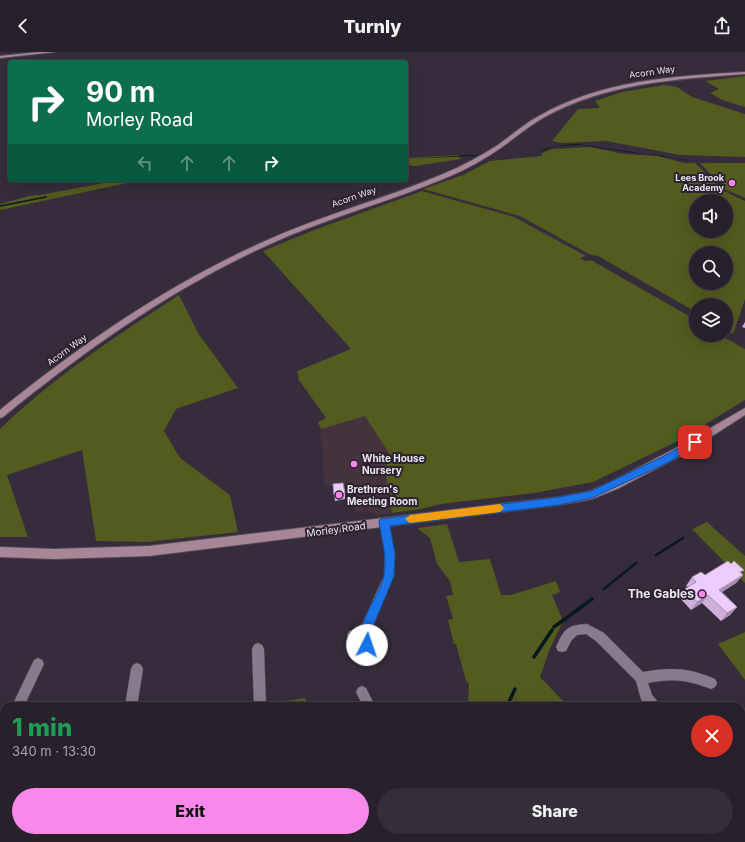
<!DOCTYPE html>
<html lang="en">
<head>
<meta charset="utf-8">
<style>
  :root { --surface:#28212c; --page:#342e38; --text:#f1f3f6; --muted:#a5a3a9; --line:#443e48; --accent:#f888ea }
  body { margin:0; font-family:Inter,sans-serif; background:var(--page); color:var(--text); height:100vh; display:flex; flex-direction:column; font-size:15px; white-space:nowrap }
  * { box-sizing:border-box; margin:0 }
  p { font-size:13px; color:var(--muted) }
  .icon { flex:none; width:22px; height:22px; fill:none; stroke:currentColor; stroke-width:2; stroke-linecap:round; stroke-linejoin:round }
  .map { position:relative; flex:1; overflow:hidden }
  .details { position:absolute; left:0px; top:650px; width:745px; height:140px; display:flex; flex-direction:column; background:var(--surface); border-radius:12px 12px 0 0; box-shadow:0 4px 16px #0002,0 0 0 1px var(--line) }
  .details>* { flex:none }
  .banner { position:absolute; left:8px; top:8px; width:400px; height:122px; border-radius:4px; box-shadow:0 4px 16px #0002,0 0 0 1px var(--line); background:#0b6e4f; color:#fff; overflow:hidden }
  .buttons { position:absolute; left:689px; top:142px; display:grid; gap:8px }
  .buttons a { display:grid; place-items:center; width:44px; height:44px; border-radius:50%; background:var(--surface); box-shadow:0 4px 16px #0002,0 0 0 1px var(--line); font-size:20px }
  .pin { position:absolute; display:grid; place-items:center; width:34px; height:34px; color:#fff; margin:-17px; border-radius:8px; box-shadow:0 2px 6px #0006 }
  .me { position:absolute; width:44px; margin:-22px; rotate:4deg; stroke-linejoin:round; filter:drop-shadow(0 0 3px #0008) }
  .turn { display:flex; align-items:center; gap:14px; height:84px; padding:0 12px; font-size:18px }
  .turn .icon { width:52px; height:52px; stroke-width:2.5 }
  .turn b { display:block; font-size:28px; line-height:34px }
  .lanes { display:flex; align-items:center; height:38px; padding:0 12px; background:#0003; justify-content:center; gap:20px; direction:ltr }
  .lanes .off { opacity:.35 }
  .round { display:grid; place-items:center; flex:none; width:42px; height:42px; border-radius:21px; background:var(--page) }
  .summary { display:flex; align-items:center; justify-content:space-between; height:68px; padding:0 12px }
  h1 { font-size:24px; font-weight:800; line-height:30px; color:#1e9e55 }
  .primary-button { display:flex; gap:8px; margin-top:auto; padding:8px 12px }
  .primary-button a { flex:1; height:46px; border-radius:24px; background:var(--accent); color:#111; font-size:16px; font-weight:800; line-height:46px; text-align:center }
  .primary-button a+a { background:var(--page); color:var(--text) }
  header { display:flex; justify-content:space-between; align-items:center; height:52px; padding:0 12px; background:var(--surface); font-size:18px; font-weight:800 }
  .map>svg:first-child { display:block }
  .education { fill:#44323c }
  .green { fill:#535b1f; fill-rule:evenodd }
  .water { fill:#08181f }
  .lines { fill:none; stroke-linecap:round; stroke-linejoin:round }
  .stream-far2 { stroke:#08181f; stroke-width:1.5 }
  .stream-far1 { stroke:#08181f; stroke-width:2.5 }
  .stream { stroke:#08181f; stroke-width:3.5 }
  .street-casing { stroke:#544b58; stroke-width:1 }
  .secondary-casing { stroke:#544b58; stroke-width:2 }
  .street { fill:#877b8c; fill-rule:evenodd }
  .secondary { fill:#a78697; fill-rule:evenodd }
  .wall { fill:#cdafda }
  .shaded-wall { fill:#a78eb1 }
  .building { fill:#eecbfd; stroke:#a78eb1 }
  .route { fill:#1a73e8; stroke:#114b97 }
  .slow { fill:#f59e0b }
  .poi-dot { fill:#f888ea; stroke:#2c2230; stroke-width:1.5 }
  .labels { text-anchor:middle; stroke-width:4; stroke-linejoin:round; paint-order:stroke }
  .far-street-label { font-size:9px; fill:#ede6f0; stroke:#2c2230 }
  .far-poi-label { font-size:9px; font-weight:bold; fill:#ede6f0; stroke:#2c2230; text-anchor:end }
  .poi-label { font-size:10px; font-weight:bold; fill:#ede6f0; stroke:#2c2230; text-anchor:start }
  .street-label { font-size:10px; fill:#ede6f0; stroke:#2c2230 }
  .near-poi-label { font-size:12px; font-weight:bold; fill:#ede6f0; stroke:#2c2230; text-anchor:end }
</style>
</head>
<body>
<header><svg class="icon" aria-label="back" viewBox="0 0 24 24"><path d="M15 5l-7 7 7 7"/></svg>Turnly<svg class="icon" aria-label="share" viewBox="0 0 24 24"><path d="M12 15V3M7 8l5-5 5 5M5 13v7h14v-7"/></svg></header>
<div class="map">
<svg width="745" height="790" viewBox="0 0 745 790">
  <rect width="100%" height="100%" fill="#362c3b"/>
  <path class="education" d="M365 364 390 403 385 418 392 461 376 463 370 459 355 461 350 437 339 433 324 435 321 377Z"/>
  <path class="green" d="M745 24V55L722 48 710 41 719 37 705 29Z
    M664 33 677 35 692 45 745 62V105L680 103 606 89 562 91 552 89 578 57 600 56 595 49 622 40Z
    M590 95 624 102 658 104 684 111H695L722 138 745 149V247L733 282 726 278V253H696V260L598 204 589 202 520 164 423 137 463 123 490 109 542 104V101L553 97ZM696 149H726V179H696ZM696 201H726V231H696Z
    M458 103 461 107 415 114 406 113V106Z
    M700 111H745V146L724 137 725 133 713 125Z
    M120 128H141L0 158V152L29 144 40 143Z
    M422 139 514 165 586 204 580 206 585 209 591 208 696 268V283H720L745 297V348L678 389 593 430 534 441 441 452 421 457 392 461 385 418 390 403 365 364 321 377 318 370 326 366 299 328 297 319 351 297 263 199 314 178Z
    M179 243 198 281 238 336 176 357 164 379 180 406 230 443 238 480 147 490 96 489 82 398 7 423 28 485H0V377C51 327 119 282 179 243Z
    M707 470 745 504V531L692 477Z
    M447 472 459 510 490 507 501 543H511L556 529 560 540 552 543 563 569 549 599 540 625 568 654H475L468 650 469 632 466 629 456 592H454L448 568 453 567 446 544 453 543 450 529 437 512 430 486 417 476Z
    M745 580V628L718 592Z
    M305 646 307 654H265V652Z
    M4 707V780L0 784V714Z
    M436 786H511L510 790H434Z"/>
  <path class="water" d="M577 92 687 108 745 109 683 108 664 104 627 100 581 93 557 94 547 96 537 101 495 106 470 104 406 107 472 103 495 106 537 101 555 94Z"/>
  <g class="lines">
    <path class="stream-far2" d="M0 154 46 145"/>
    <path class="stream-far1" d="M656 503 683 486
      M604 537 636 511"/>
    <path class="stream" d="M554 575 592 547
      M534 605 552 578
      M507 654 515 637"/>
    <g class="street-casing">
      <path id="street" d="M384 466 388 467 389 470 395 502 394 524 374 572 372 602 370 606 366 608 362 606 360 602 361 589 349 587 347 583 349 579 353 578H362V572L384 524 385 502 379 470 380 467Z
        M587 572 604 581 643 620C671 615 689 616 715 627L717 631 715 635 711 637C688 628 673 626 648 631L652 643 658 650 660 654H645L641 647 636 629 596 589 586 582 577 583 571 589 566 599 562 600 558 599 556 595C564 577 567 573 587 572Z
        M258 591 262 593 264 597 266 654H254L252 597 254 593Z
        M38 606 42 608 44 612 24 654H12L34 608Z
        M137 611 141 613 143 617 137 654H125L131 617 133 613Z
        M362 634 366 636 375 654H363L356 640 358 636Z
        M4 692V709L0 710V693Z
        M741 716 745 718V734L741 732Z
        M745 737V753L741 755V739Z
        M4 780V786H13L11 790H0V782Z
        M351 786H365L363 790H349Z
        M617 786H633L635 790H619Z
        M706 786H721L719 790H704Z"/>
    </g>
    <g class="secondary-casing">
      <path id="secondary" d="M39 0H55L0 6V4Z
        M745 20V22C676 27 605 31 543 66 529 74 516 85 502 95 485 107 467 117 448 125 389 150 326 166 268 193 171 237 85 298 3 365L0 366V358C82 292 167 233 263 190 322 163 384 147 443 122 462 114 481 104 498 93 512 83 524 72 539 64 602 28 674 24 745 20Z
        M745 356V363L684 402 619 436 592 447 559 453 149 504 54 507 0 505V495L54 497 149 494 559 445 590 439 611 430 676 396Z"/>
    </g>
    <use href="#street" class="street"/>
    <use href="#secondary" class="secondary"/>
  </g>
  <path class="wall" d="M745 270V276L742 275Z
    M333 432 345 441V447L335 449Z
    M741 521 743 523 736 531 722 540 737 555 730 563 721 569 702 551 691 558 679 545 685 537 688 535 686 534 692 525 705 523Z"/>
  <path class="shaded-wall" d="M743 523 736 531 713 546 719 538Z
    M708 543 702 551 691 558 697 550Z
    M737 555 730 563 721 569 727 561Z"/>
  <path class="building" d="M343 431 345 441 334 443 333 432Z
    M728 509 731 512 734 509 744 518 740 520 743 523 719 538 737 555 727 561 708 543 697 550 685 537 696 530 692 525 701 520 705 523Z"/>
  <path class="route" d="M695 387 698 388V392L669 410 592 446 559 453 390 474 395 502 394 524 374 572 371 597 367 599 363 597C352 574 380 545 384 523 387 505 382 488 379 470L380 467 559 445 591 439 662 405Z"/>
  <path class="slow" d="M500 452 504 456 500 460 410 471 405 467 410 463Z"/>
  <g class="poi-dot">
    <circle cx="732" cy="131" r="4"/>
    <circle cx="354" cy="412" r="4"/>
    <circle cx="339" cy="443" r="4"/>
    <circle cx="702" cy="542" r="4"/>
  </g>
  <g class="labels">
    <g class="far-street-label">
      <text transform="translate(652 20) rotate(-8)" y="3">Acorn Way</text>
      <text transform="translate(354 145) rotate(-19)" y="3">Acorn Way</text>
      <text transform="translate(67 298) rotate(-36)" y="3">Acorn Way</text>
    </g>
    <g class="far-poi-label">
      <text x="724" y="129">Lees Brook<tspan x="724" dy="10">Academy</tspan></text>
    </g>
    <g class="poi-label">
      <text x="362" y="410">White House<tspan x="362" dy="12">Nursery</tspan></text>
      <text x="347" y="441">Brethren's<tspan x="347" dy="12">Meeting Room</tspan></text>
    </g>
    <g class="street-label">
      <text transform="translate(336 477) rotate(-8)" y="4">Morley Road</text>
    </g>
    <g class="near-poi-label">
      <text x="694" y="546">The Gables</text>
    </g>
  </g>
</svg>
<div class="buttons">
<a><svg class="icon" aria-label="sound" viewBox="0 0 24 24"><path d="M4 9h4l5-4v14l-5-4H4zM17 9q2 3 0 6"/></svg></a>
<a><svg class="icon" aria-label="search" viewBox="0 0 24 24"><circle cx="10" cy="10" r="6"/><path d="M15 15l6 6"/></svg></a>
<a><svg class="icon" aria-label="layers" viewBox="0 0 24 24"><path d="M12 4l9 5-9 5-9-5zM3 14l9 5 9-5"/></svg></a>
</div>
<div class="pin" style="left:695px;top:390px;background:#d93025"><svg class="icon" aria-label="arrive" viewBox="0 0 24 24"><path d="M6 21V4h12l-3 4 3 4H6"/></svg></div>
<svg class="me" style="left:367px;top:593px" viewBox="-20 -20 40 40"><circle r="19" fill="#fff"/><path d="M0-13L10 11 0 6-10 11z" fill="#1a73e8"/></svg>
<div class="banner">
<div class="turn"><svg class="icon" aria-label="right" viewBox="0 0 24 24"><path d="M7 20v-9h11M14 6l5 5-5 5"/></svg><div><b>90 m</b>Morley Road</div></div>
<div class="lanes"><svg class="icon off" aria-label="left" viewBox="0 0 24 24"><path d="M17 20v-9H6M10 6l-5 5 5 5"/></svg><svg class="icon off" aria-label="ahead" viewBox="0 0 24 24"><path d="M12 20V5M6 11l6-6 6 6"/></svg><svg class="icon off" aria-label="ahead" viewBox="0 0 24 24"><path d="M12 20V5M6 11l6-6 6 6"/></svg><svg class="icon" aria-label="right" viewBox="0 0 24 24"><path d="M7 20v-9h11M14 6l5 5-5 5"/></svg></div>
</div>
<section class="details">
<div class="summary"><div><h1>1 min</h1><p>340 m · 13:30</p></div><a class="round" style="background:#d93025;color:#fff"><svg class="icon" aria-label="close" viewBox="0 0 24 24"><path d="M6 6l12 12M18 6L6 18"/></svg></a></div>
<div class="primary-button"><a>Exit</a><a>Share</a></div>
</section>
</div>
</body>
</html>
